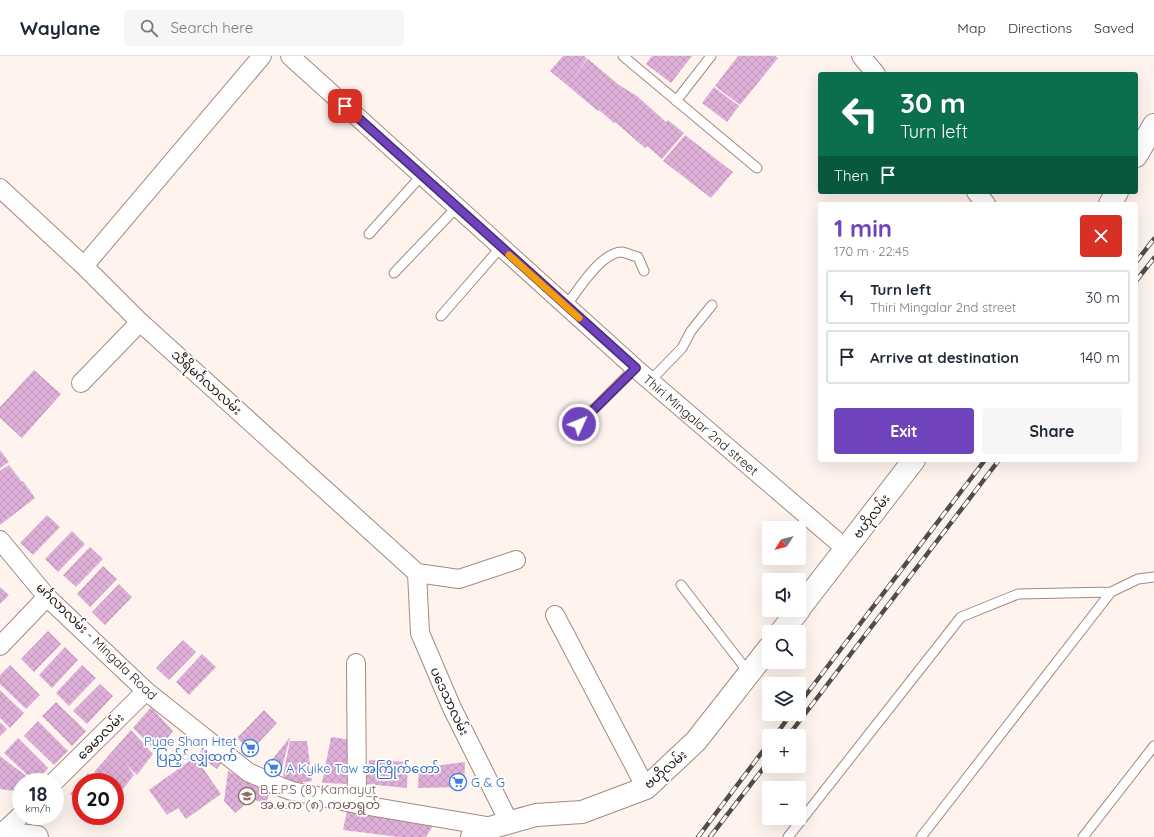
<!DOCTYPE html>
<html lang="en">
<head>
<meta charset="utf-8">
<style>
  :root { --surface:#fff; --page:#f6f6f7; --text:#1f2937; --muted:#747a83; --line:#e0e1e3; --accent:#6e43bb }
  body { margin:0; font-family:Quicksand,"Noto Sans Myanmar",sans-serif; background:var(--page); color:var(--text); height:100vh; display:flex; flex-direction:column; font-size:15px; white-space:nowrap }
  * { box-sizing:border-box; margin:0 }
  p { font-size:13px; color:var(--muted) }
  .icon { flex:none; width:22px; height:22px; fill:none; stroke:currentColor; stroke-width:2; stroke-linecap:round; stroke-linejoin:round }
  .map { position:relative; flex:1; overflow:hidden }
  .sheet { position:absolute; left:818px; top:146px; width:320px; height:260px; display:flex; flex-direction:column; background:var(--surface); border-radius:4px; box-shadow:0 4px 16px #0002 }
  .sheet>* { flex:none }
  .banner { position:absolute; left:818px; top:16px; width:320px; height:122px; border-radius:4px; box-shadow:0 4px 16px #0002; background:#0b6e4f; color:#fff; overflow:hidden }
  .needle { width:26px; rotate:234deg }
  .buttons { position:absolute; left:762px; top:465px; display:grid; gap:8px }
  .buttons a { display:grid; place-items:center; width:44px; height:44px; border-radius:4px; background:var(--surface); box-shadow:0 4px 16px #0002; font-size:20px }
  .speed { position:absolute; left:12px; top:717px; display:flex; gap:8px; font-size:20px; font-weight:700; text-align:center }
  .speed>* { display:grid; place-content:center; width:52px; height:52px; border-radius:50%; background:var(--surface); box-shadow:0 4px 16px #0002; line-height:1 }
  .speed small { font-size:10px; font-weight:400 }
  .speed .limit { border:6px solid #d22; background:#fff; color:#111 }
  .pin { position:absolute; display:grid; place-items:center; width:34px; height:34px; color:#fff; margin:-17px; border-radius:8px; box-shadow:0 2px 6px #0006 }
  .me { position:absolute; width:44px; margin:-22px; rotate:46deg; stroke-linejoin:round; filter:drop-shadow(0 0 3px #0008) }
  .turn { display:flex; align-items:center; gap:14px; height:84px; padding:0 16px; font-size:18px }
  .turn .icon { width:52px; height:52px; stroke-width:2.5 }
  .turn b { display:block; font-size:28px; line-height:34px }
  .then { display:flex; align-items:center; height:38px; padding:0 16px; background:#0003; gap:8px; font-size:15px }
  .round { display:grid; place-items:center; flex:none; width:42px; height:42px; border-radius:4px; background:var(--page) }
  .overview { display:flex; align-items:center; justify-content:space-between; height:68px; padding:0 16px }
  h1 { font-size:24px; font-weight:800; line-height:30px; color:var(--accent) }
  .action { display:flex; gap:8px; margin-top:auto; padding:8px 16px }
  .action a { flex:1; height:46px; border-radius:4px; background:var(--accent); color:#fff; font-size:16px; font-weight:800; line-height:46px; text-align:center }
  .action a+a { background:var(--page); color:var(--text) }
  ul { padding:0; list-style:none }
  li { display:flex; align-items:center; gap:12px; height:54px; margin:0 8px 6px; padding:0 8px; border:2px solid var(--line); border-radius:4px }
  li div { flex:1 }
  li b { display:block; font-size:15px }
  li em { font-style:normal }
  header { display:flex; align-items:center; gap:24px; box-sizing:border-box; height:56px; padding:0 20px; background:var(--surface); border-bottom:1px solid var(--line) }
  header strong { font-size:19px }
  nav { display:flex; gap:22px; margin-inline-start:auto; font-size:14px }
  .search { width:280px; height:36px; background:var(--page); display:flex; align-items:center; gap:10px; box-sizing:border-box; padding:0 14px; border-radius:4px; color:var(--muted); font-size:15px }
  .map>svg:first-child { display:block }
  .building { fill:url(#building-cross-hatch) }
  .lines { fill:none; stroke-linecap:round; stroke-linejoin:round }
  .lane-casing { stroke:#a38a7f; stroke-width:11 }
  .street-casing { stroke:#a38a7f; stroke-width:20 }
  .secondary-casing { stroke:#a38a7f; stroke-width:24 }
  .primary-casing { stroke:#a38a7f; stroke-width:24 }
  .lane { stroke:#fff; stroke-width:9 }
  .street { stroke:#fff; stroke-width:18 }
  .secondary { stroke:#fff; stroke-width:22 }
  .primary { stroke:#fff; stroke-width:22 }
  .rail-casing { stroke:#554b46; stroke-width:4.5 }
  .rail { stroke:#fff; stroke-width:3; stroke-dasharray:9; stroke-linecap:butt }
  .route-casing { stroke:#482c7a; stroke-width:10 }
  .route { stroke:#6e43bb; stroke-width:7 }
  .slow { stroke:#f59e0b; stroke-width:7 }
  .labels { text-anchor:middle; stroke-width:3.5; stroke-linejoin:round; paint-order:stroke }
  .street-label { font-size:13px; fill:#1f1611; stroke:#fff }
  .shop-label { font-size:13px; fill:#366cbe; stroke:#fff; text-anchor:start }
  .education-label { font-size:13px; fill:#785e54; stroke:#fff; text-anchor:start }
</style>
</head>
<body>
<header>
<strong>Waylane</strong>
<div class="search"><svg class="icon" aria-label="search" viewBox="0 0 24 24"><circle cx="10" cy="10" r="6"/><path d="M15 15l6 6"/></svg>Search here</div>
<nav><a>Map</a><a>Directions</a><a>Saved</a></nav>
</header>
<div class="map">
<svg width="1154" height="781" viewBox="0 0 1154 781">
  <defs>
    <pattern id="building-cross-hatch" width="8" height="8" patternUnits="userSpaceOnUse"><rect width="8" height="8" fill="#deb0d9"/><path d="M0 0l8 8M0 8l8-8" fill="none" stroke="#be97b9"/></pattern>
  </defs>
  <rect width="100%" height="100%" fill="#fff3ee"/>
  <path class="building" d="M563 0H584L587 3 570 25 588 3 619 29 637 40 666 66 668 64 684 77 662 103 647 90 645 92 615 66 614 67 599 54 598 55 550 15Z
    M652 0H692L671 27 646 8Z
    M738 0H775L778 2 740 49 715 30Z
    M714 31 739 50 727 66 702 47Z
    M685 79 733 116 711 142 663 105Z
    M34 314 61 338 22 382 0 362V351Z
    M0 394 9 406 0 412Z
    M9 409 22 426 0 442V415Z
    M23 425 35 442 0 469V442Z
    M47 459 60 471 33 499 20 487Z
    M72 475 85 488 58 516 45 503Z
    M90 491 103 503 76 531 63 519Z
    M103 510 117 523 90 551 77 538Z
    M119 528 132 541 105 569 92 556Z
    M0 531 9 539 0 548Z
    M48 575 61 588 34 616 21 603Z
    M183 584 196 596 169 624 156 612Z
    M65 591 78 604 52 632 39 619Z
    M202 598 216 611 189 639 176 626Z
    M10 609 40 639 26 653 0 628V619Z
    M82 609 96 622 69 650 56 637Z
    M100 628 113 640 87 668 73 655Z
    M0 634 24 657 10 672 0 662Z
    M56 646 86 675 72 690 42 660Z
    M151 651 173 675 157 696 133 672Z
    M264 654 277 667 251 695 237 682Z
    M38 665 68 695 54 709 24 680Z
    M0 666 7 673 0 680Z
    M131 674 153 698 137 719 126 709 134 719 118 739 115 736V726H105L94 716Z
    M290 681 279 723 264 714Z
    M331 681 352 684 348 728 322 727Z
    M18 682 48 712 35 726 4 697Z
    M290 685H307L312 725 281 730Z
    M205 689 225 702 217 713 198 700Z
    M0 700 34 726H21V736L0 733Z
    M195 701 221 738 186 763 178 752 167 759 149 734Z
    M369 704 408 706 407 732 366 728Z
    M465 706 464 731 418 732 419 712Z
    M228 715 270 735 266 748 252 743 235 757 224 745Z
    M88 717 96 726H81V749L70 738Z
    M347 755 434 768 426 781H399L343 774Z"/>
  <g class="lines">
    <g class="lane-casing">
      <path id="lane" d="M623 0 757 112
        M676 45 711 0
        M369 178 422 119
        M394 217 457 151
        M566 250C578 234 601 196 622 196 627 197 633 200 638 201L644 215
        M441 260 501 191
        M650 325 682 292 691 275 712 249
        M579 368 635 312
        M681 529 749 617
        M788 781 961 561 1018 538 1111 536 1138 523 1154 521
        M921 781 1111 536
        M1083 781 1154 690"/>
    </g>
    <g class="street-casing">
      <g id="street">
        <path id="s1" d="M290 0 635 312 846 493"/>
        <path d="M861 0 876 18"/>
        <path d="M0 132 84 210 140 266 417 517"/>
        <path d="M976 136 986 148"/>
        <path d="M84 210 262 0"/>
        <path d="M81 327 140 266"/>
        <path d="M0 484 47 541 146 635 248 716 281 731 292 735 357 748 493 771"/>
        <path d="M417 517 420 577 452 652 509 766"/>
        <path d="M417 517 459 523 516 504"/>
        <path d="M555 559 646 732"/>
        <path d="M0 590 47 541"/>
        <path d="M356 607 357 748"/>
        <path d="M54 726 146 635"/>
        <path d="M2 777 21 759"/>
      </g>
    </g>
    <g class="secondary-casing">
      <path id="secondary" d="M1136 100 1154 69
        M1110 148 1117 136
        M799 553 914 404
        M781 576 799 554
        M472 781 493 771 536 759 582 756 646 732 696 685 769 592"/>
    </g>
    <g class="primary-casing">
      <path id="primary" d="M0 777 37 781"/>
    </g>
    <use href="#lane" class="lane"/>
    <use href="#street" class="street"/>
    <use href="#secondary" class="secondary"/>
    <use href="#primary" class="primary"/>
    <g class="rail-casing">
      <path id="rail" d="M1136 206 1154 183
        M1136 225 1154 202
        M799 648 985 404
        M775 680 791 658
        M788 680 999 404
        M698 781 769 687
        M710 781 769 705"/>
    </g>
    <use href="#rail" class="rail"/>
  </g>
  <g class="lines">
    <g class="route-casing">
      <path id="route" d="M345 50 636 312 579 368"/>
    </g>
    <use href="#route" class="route"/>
    <path class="slow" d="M509 199 579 262"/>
  </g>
  <defs>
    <g id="supermarket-ring" transform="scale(0.9)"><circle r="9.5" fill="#fff" stroke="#3f7fe0" stroke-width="1.5"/><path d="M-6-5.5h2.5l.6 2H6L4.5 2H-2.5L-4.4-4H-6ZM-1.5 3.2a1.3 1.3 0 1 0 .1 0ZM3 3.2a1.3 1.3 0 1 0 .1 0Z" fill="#3f7fe0"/></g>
    <g id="school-ring" transform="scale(0.9)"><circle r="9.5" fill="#fff" stroke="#8d6e63" stroke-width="1.5"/><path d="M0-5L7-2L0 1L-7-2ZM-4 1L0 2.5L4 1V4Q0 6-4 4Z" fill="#8d6e63"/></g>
  </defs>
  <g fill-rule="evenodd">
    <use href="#supermarket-ring" x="250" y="692"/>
    <use href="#supermarket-ring" x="273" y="712"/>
    <use href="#supermarket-ring" x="458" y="726"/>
    <use href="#school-ring" x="247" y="740"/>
  </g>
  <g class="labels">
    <g class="street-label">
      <text transform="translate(207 326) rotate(42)" y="5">သီရိမင်္ဂလာလမ်း</text>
      <text dy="5" stroke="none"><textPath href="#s1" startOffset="552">Thiri Mingalar 2nd street</textPath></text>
      <text transform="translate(871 460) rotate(-53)" y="5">ဗဟိုလမ်း</text>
      <text transform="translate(97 585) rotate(44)" y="5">မင်္ဂလာလမ်း - Mingala Road</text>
      <text transform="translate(450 645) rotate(65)" y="5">ပဒေသာလမ်း</text>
      <text transform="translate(100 680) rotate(-45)" y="5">ခေမာလမ်း</text>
      <text transform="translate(665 713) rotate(-41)" y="5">ဗဟိုလမ်း</text>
    </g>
    <g class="shop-label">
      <text x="237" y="690" text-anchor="end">Pyae Shan Htet<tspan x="237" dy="15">ပြည့််လျှံထက်</tspan></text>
      <text x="286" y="717">A Kyike Taw အကြိုက်တော်</text>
      <text x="471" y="731">G &amp; G</text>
    </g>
    <g class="education-label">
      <text x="260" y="738">B.E.P.S (8) Kamayut<tspan x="260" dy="15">အ.မ.က (၈) ကမာရွတ်</tspan></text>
    </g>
  </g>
</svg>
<div class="buttons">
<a><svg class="needle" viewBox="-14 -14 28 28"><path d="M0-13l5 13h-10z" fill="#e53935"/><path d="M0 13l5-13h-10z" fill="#747a83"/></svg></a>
<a><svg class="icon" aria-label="sound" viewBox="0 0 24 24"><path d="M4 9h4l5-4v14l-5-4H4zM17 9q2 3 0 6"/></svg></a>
<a><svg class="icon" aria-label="search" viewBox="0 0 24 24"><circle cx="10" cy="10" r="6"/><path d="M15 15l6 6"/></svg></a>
<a><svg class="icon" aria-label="layers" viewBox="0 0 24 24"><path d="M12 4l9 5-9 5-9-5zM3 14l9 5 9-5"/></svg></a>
<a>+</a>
<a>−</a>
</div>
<div class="speed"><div>18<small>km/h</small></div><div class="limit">20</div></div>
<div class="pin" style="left:345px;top:50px;background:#d93025"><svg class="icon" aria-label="arrive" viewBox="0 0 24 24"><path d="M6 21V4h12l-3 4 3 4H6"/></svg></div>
<svg class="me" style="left:579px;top:368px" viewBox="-20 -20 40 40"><circle r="17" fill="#6e43bb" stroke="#fff" stroke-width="3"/><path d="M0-11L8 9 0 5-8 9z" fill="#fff"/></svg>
<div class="banner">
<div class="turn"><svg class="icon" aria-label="left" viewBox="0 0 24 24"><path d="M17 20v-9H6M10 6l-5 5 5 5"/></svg><div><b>30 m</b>Turn left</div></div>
<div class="then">Then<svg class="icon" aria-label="arrive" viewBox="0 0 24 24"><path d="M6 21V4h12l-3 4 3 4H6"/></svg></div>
</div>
<section class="sheet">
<div class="overview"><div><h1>1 min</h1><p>170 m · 22:45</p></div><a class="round" style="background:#d93025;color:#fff"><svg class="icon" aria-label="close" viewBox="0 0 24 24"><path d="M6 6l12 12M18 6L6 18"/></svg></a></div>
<ul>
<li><svg class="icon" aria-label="left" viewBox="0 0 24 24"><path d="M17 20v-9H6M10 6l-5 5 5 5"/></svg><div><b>Turn left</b><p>Thiri Mingalar 2nd street</p></div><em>30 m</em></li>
<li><svg class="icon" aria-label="arrive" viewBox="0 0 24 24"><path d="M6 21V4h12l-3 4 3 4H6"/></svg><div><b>Arrive at destination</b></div><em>140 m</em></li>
</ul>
<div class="action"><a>Exit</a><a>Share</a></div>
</section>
</div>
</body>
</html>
